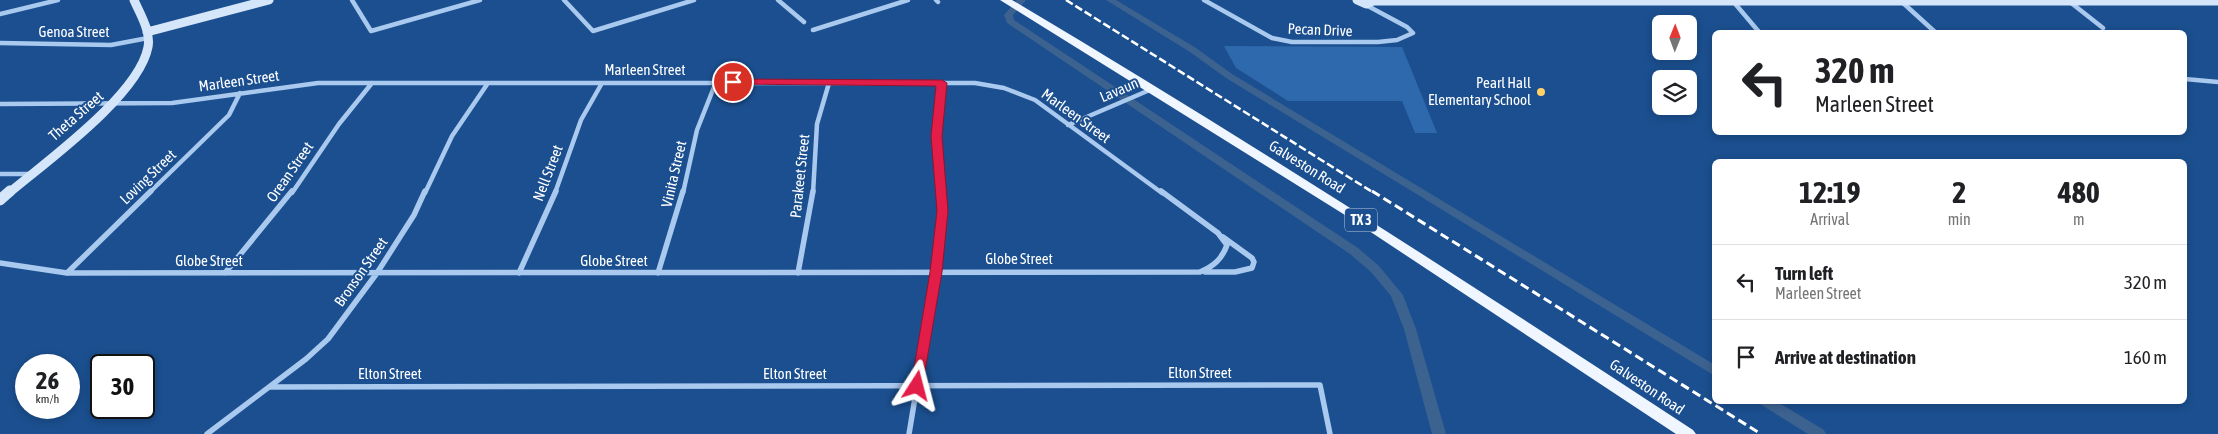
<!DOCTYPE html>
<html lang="en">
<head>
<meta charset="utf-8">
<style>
  :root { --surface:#fff; --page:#f6f6f6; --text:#202124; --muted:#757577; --line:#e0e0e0 }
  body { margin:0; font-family:"Asap Condensed",sans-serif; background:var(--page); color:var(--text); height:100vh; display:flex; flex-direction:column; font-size:19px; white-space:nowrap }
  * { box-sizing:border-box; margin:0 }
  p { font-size:16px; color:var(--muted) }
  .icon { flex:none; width:28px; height:28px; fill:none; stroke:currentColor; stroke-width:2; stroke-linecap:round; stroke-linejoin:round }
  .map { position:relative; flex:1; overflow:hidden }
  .panel { position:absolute; left:1712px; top:159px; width:475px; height:245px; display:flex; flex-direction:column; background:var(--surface); border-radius:8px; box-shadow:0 2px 8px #0003 }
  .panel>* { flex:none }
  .top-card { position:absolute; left:1712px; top:30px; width:475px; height:105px; border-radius:8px; box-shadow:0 2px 8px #0003; background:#fff; color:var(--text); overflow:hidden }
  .needle { width:32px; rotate:1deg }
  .controls { position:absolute; left:1652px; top:15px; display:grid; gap:10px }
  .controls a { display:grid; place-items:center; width:45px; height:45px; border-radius:8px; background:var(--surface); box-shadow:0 2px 8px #0003; font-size:25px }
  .speed { position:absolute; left:15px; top:354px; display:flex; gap:10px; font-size:25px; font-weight:700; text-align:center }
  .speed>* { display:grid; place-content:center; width:65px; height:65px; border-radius:50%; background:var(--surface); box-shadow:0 2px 8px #0003; line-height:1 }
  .speed small { font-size:12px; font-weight:400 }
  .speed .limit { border:2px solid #111; border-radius:8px; background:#fff; color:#111 }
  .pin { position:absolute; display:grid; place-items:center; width:42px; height:42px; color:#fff; margin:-21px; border:2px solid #fff; border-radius:50%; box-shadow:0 1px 5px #0007 }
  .me { position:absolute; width:55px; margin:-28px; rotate:9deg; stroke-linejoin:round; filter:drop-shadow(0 0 4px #0008) }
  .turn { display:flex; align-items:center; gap:18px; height:105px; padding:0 20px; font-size:22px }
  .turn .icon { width:65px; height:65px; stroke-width:2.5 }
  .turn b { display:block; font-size:35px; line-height:42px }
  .eta { display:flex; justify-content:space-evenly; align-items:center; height:85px; text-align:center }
  .eta b { font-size:30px; font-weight:700; line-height:35px }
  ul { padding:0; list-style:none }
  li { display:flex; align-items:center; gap:15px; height:75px; padding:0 20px; border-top:1px solid var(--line) }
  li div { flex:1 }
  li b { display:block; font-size:19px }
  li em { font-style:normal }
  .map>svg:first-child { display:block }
  .green { fill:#2e69ad }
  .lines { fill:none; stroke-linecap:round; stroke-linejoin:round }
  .canal { fill:#3c6290; fill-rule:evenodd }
  .street-far1 { stroke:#a9c9ee; stroke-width:4.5 }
  .street { stroke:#a9c9ee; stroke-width:5.5 }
  .secondary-far1 { stroke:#d6e6fa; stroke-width:9 }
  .secondary { stroke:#d6e6fa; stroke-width:11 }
  .primary { fill:#f0f6ff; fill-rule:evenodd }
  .rail-far1 { stroke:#fff; stroke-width:2.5; stroke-dasharray:8 3; stroke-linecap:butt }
  .rail { stroke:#fff; stroke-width:3; stroke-dasharray:9 4.5; stroke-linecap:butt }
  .route { fill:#e11d48; stroke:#92132f }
  .poi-dot { fill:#ffd166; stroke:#1b4f8f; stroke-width:2 }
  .labels { text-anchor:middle; stroke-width:4; stroke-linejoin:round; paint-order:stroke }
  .shield { fill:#1b4f8f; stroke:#bbcadd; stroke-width:1 }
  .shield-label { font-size:14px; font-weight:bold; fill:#fff }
  .street-label { font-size:15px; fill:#fff; stroke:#1b4f8f }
  .poi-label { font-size:15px; fill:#fff; stroke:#1b4f8f; text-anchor:end }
</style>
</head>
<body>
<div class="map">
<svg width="2218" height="434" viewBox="0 0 2218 434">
  <rect width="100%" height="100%" fill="#1b4f8f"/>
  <path class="green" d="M1224 46 1402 47 1437 133H1415L1402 101H1288L1236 68Z"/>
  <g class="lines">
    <path class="canal" d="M1017 0H1026L1013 15 1014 20 1358 248 1379 266 1403 295 1416 329 1446 434H1432L1404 329 1391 296 1371 272 1350 254 1007 23 1004 15Z
      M1106 0H1116L1196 48 1232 74 1715 365V376L1226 78 1190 52Z
      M1758 401H1776L1824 430 1826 434H1808L1760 404Z"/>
    <path class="street-far1" d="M352 0 371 31 480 0
      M564 0 593 31 694 0
      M778 0 804 22
      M936 0 938 2
      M1204 0 1272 38 1292 42H1378L1397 40 1413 33 1407 27 1366 5
      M1732 0 1759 32
      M1902 2 1935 32
      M2070 2 2103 28
      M0 14 58 0
      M813 30 908 0
      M0 43 111 45 148 38
      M2185 79 2218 82
      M0 104 172 103 318 83H975L1004 88 1035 100 1162 193
      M1068 125 1152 89
      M0 174H30
      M149 193 229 115 240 93
      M292 193 339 124 372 83
      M425 193 452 136 488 83
      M555 193 581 120 602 83
      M683 193 697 130 716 82
      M813 193 817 124 829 83
      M941 193 936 136 942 83"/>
    <path class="street" d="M0 263 67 273 1200 272C1214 266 1222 259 1227 245L1218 233 1161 191
      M1205 272H1235L1252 268 1254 262 1252 258 1223 237
      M67 273 151 191
      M225 273 292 191
      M519 273 556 191
      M658 273 683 191
      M798 273 813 191
      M270 387 1320 385 1330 434
      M207 434 306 359 328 339 377 273 414 215 425 191
      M909 434 936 272 942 211 940 191"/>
    <path class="secondary-far1" d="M1357 0 1366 4 1373 1H2218
      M147 32 269 0
      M9 193C47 161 139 95 148 47 151 31 140 14 134 0"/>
    <path class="secondary" d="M0 200 10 191"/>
    <path class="primary" d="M1000 0H1012C1243 137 1469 283 1693 430L1696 434H1676L1345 215Z"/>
    <path class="rail-far1" d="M1066 0 1374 193"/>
    <path class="rail" d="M1372 191 1761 434"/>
  </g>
  <path class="route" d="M733 79 942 80 947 83 942 136 948 211 942 272 922 389H913L911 386 930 272 937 211 931 136 936 86 730 84V80Z"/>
  <circle class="poi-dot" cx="1541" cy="92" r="5"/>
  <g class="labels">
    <rect class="shield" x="1345" y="208.5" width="32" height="23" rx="4"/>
    <g class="shield-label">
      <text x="1361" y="225">TX 3</text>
    </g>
    <g class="street-label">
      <text transform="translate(1320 30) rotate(2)" y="5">Pecan Drive</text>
      <text x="74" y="37">Genoa Street</text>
      <text x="645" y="75">Marleen Street</text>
      <text transform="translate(239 81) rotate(-8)" y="5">Marleen Street</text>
      <text transform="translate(1119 90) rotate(-23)" y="5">Lavaun</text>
      <text transform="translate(76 116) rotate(-41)" y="5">Theta Street</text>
      <text transform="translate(1076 116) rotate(36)" y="5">Marleen Street</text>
      <text transform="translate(1307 167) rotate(32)" y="5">Galveston Road</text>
      <text transform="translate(290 172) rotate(-55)" y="5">Orean Street</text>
      <text transform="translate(548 173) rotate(-69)" y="5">Nell Street</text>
      <text transform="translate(674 174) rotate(-77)" y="5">Vinita Street</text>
      <text transform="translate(800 176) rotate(-84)" y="5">Parakeet Street</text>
      <text transform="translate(148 177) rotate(-44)" y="5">Loving Street</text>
      <text x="1019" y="264">Globe Street</text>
      <text x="209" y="266">Globe Street</text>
      <text x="614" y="266">Globe Street</text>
      <text transform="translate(361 272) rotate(-55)" y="5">Bronson Street</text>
      <text x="1200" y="378">Elton Street</text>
      <text x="390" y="379">Elton Street</text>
      <text x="795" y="379">Elton Street</text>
      <text transform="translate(1647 387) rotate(34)" y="5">Galveston Road</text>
    </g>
    <g class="poi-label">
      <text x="1531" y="88">Pearl Hall<tspan x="1531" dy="17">Elementary School</tspan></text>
    </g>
  </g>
</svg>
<div class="controls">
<a><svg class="needle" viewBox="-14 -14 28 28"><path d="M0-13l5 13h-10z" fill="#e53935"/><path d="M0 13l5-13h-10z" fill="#757577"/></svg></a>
<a><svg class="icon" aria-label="layers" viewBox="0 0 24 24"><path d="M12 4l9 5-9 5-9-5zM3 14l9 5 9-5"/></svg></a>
</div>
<div class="speed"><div>26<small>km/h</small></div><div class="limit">30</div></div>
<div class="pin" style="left:733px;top:82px;background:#d93025"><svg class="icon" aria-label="arrive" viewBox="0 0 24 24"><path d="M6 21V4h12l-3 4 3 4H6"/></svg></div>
<svg class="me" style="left:917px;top:386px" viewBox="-20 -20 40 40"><path d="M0-17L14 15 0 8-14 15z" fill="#e11d48" stroke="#fff" stroke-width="4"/></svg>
<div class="top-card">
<div class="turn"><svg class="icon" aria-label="left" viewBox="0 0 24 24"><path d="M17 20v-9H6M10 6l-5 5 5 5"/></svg><div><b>320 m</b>Marleen Street</div></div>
</div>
<section class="panel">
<div class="eta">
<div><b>12:19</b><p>Arrival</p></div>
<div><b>2</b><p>min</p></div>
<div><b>480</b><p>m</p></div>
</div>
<ul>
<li><svg class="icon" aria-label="left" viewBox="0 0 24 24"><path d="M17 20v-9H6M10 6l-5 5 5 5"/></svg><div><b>Turn left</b><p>Marleen Street</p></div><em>320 m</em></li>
<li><svg class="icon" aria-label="arrive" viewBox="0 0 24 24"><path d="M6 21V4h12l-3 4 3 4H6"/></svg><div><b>Arrive at destination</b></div><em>160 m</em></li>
</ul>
</section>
</div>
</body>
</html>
